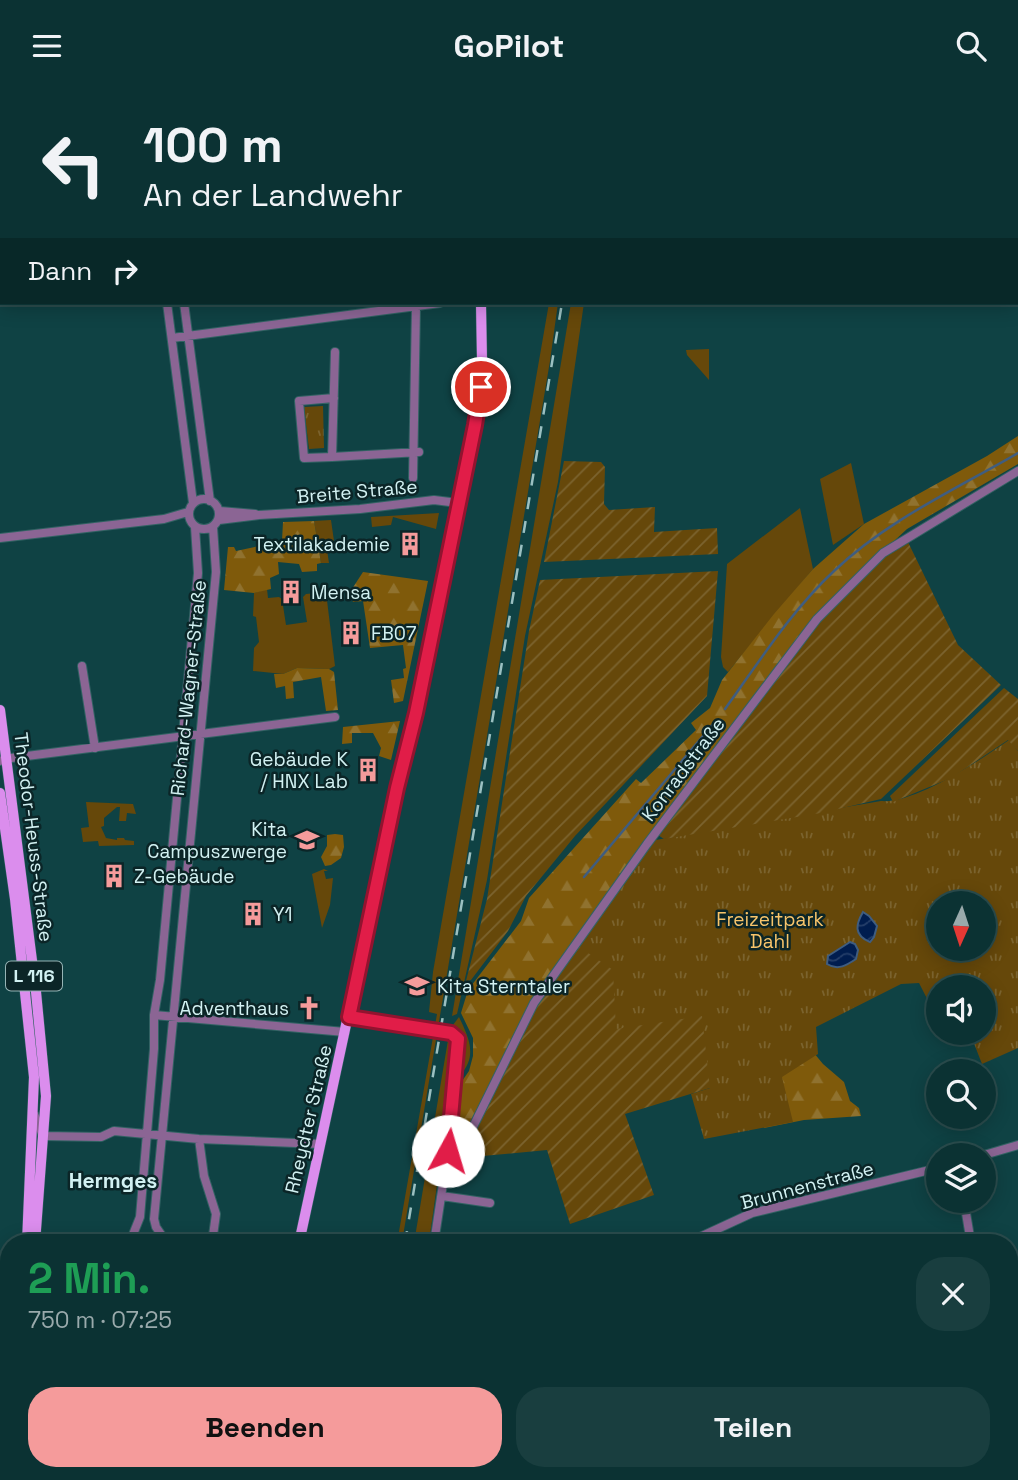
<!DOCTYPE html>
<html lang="de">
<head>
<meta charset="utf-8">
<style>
  :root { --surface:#0b3233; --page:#193e3f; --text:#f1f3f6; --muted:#9aaaac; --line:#2b4d4e; --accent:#f59b9b }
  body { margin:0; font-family:"Space Grotesk",sans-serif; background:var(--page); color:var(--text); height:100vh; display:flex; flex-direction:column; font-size:26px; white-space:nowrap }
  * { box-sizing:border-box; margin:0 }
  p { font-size:23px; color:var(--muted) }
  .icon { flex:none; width:38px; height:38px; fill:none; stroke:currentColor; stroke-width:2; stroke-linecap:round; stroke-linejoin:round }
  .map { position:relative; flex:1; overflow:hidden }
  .drawer { position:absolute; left:0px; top:1143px; width:1018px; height:247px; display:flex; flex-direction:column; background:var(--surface); border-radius:28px 28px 0 0; box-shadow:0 4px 18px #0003,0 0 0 2px var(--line) }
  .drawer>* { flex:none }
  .hud { position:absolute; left:0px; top:0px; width:1018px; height:214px; box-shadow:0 4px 18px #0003,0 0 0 2px var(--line); background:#0b3233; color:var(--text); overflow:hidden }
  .needle { width:46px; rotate:183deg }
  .buttons { position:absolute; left:926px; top:800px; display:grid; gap:14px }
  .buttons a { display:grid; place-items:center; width:70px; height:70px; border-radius:50%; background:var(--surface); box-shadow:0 4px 18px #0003,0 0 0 2px var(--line); font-size:35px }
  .pin { position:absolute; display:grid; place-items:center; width:60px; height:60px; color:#fff; margin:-30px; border:4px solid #fff; border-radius:50%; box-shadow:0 2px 7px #0007 }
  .me { position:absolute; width:77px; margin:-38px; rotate:6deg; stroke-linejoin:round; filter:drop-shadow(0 0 5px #0008) }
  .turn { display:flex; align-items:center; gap:24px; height:147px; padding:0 28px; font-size:32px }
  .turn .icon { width:91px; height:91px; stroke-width:2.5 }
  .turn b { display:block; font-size:49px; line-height:60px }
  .then { display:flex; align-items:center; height:66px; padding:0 28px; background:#0003; gap:14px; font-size:26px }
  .round { display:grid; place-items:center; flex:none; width:74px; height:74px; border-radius:28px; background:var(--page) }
  .summary { display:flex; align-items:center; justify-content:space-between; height:119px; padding:0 28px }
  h1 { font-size:42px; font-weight:600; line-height:52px; color:#1e9e55 }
  .action { display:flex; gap:14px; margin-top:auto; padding:14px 28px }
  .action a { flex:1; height:80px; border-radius:28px; background:var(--accent); color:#111; font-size:28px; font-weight:600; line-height:80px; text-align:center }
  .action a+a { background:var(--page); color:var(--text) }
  header { display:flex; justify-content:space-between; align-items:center; height:91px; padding:0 28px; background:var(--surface); font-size:32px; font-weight:600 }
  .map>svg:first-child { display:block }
  .grass { fill:#66480a }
  .forest { fill:url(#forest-firs) }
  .park { fill:url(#park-tufts); fill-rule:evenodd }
  .garden { fill:url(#garden-furrows) }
  .water { fill:url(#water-waves); stroke:#3f5d80; stroke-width:2 }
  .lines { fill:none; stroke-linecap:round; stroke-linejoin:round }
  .stream { stroke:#3f5d80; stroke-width:2.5 }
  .minor-casing { stroke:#326263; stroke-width:10 }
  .major-casing { stroke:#326263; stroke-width:11 }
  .minor { stroke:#8b6594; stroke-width:8 }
  .major { stroke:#db8ded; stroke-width:10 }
  .rail { stroke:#9bc0c1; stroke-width:2.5; stroke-dasharray:12 12; stroke-linecap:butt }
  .route-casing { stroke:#92132f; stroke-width:18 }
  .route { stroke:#e11d48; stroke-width:12 }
  .labels { text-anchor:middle; stroke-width:5; stroke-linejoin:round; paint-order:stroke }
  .shield { fill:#0b2527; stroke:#96b4b5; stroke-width:2 }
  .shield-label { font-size:18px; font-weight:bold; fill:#d2f1f2 }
  .street-label { font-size:19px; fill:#d2f1f2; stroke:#0b2527 }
  .poi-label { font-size:19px; fill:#d2f1f2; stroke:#0b2527; text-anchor:start }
  .park-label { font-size:19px; fill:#f8c56b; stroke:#0b2527 }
  .neighbourhood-label { font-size:21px; font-weight:bold; fill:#d2f1f2; stroke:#0b2527 }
</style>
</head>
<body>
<header><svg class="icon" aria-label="menu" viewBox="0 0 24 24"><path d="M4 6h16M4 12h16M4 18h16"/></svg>GoPilot<svg class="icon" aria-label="search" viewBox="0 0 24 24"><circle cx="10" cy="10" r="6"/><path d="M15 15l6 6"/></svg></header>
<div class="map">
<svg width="1018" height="1389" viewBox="0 0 1018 1389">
  <defs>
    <pattern id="forest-firs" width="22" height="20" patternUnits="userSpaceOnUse" patternTransform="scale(1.75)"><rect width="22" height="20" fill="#7f5a0b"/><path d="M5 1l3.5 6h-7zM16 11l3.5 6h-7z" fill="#90722f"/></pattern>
    <pattern id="park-tufts" width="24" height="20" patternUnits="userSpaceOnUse" patternTransform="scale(1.75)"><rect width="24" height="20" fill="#66480a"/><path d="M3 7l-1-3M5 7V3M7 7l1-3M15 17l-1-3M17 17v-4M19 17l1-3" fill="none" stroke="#7b632e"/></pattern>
    <pattern id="garden-furrows" width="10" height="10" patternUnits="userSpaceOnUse" patternTransform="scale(1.75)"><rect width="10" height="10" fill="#66480a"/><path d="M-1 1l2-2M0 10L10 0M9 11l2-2" fill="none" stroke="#7b632e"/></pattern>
    <pattern id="water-waves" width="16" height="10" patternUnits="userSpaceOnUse" patternTransform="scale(1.75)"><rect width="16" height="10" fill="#001d4f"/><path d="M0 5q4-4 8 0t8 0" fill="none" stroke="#243e69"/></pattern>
  </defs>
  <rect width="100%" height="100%" fill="#0f4244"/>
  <path class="grass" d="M549 212H558L550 270 402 1151 397 1152 437 923 429 921 433 881Z
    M571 212H584L558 391 525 545 487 789 457 923 452 925Z
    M709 258V289L687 264 686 259Z
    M851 372 864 433 833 454 820 388Z
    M800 417 813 478 728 581 723 576 721 566 727 473Z
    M439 422 436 438 393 426 391 434 372 436 371 426Z
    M331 429 334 450 326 452 329 472H321L314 430Z
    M267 498 268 507 279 506 282 508 286 534 307 531 303 506 306 503 326 501 335 575 329 578 297 577 283 583 253 580 254 557 259 551 256 526 253 525 254 502Z
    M86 711 133 713 136 723 127 722 126 730H119L120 716H117L104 727V735L101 736 106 747 117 749V747H124L125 749 134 750V754L99 755 98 750 83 751 81 737 89 736Z
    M324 778 328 780H324L326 788 333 787 330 814 322 837 312 783Z
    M459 926C468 945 478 964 461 983L464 953 453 934Z
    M448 949 454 955 444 1065H441L429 1151 414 1152Z
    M424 1381H464L462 1389H391L392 1386Z
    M683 1381H758L760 1389H675L678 1383Z"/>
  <path class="forest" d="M1018 345V373L907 438 836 504 526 922 463 1049 457 1052 454 1050 460 993 469 980 473 965V947L461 922 468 899 521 830 529 807 636 688 641 692 696 639 691 632 710 617 722 589 774 523 813 478 864 433 987 365Z
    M314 430 321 472 317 473V480L302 481 299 473 278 471 279 483 270 487 271 498 254 502 224 499 228 456H234L236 460 282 450 283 431Z
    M363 481 428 490 403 610 394 612 391 589 404 587 403 578 406 577 403 554 370 557 363 510 353 511 350 501Z
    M297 577 329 578 334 581 338 619 326 620 321 586 293 591 294 607 286 608 285 595 276 597 274 583H283Z
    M400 630 391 669 379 665 381 657 373 642H352V652L342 653 343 636Z
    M335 743 343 744 344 756 341 767 331 774 325 775 321 766 327 755V744Z
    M795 939 823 973 844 991 850 1010 859 1017 861 1025 804 1029 764 1037Z"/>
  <path class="park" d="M323 315 324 357 309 358 304 316Z
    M1009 649 1018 660V957L982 973 970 942H984V896H938L936 925 919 892 901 893 816 936 818 963 782 986 793 1031 704 1048 691 1003 710 997 616 938 578 855 650 750 881 710C915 713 980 669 1009 649ZM938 812H984V858H938Z"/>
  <path class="garden" d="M564 370 601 371 605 376 604 413 609 419 655 416 654 441 717 437 718 463 544 471Z
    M907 449 958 554 1001 594 881 708 821 722 664 748 655 742 834 512 879 470Z
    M718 480 707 605 575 745 526 805 508 840 471 889 466 890 487 808 529 540 540 489Z
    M1004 597 1018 608V660L1008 649 951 687 893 711 890 705Z
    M578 855 613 879 616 938 702 925 710 997 625 1023 654 1104 570 1133 547 1059 461 1067 528 929Z"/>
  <path class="water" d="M863 821 869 825 877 835 874 846 870 851C853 844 856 833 863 821Z
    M850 851 855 853 858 859 856 868C847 874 838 880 827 873L828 865Z"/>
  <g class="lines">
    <path class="stream" d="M725 618C759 571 791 520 834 480 886 430 956 398 1018 362
      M584 786 714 632"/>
    <g class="minor-casing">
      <path id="minor" d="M140 0 141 2
        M158 0V2
        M644 0V2
        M857 0 859 2
        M885 0 888 2
        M994 0 998 2
        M473 2 483 0
        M564 2V0
        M1017 69H1018
        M0 84H2
        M167 212 193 412
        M184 212 210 410
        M172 247 440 212
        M335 261 332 366 419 361
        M332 366 304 367 299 310 334 307
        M413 387 416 215
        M189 423a15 15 0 1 1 30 0a15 15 0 1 1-30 0Z
        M220 420 255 423
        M219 429 259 424 360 418 434 409 458 412
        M0 447 164 428 188 421
        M82 575 95 657
        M0 670 11 667 335 626
        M154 924 345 941
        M349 926 451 942 458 948 448 1060 434 1152
        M34 1023 43 1045 101 1046 114 1040 199 1048 320 1053
        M199 1048 204 1085 216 1123 212 1152
        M448 1060 457 1057 467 1048 534 912 647 753 817 528 883 462 1018 380
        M984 1064 1018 1054
        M442 1105 490 1112
        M964 1110 971 1152
        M132 1146 140 1126 154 958V924L160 889 198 482 195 436
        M121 1152 132 1146 162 1147
        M167 1152 156 1136 154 1128 216 481 213 436
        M687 1152 752 1122 938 1077
        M0 1329 9 1330
        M1010 1378 1012 1389
        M100 1381 102 1389
        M380 1389 382 1381
        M641 1389 675 1381"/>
    </g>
    <g class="major-casing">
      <path id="major" d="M469 0V2
        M0 619 36 901 46 1005 35 1152
        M0 702 15 808 34 986 27 1152
        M299 1152 397 697 416 622 475 334 482 270 481 212
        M295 1381 299 1389
        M9 1389V1381
        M16 1389 17 1381"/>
    </g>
    <use href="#minor" class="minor"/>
    <use href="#major" class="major"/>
    <path class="rail" d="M581 2V0
      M405 1152 562 212
      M360 1389 362 1381"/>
  </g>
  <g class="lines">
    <g class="route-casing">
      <path id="route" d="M448 1060 458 948 451 942 349 926 397 697 416 622 475 334 481 296"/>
    </g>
    <use href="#route" class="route"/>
  </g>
  <defs>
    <g id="building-bare" transform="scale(1.89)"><path d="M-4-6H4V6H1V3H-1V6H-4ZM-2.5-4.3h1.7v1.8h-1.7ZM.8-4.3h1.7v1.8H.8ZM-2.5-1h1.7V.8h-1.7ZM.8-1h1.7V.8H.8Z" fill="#f59b9b" stroke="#0b2527" stroke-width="2.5" paint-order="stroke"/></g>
    <g id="school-bare" transform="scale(1.89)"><path d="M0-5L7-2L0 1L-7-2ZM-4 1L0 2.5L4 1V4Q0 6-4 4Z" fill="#f59b9b" stroke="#0b2527" stroke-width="2.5" paint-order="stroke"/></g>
    <g id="church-bare" transform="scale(1.89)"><path d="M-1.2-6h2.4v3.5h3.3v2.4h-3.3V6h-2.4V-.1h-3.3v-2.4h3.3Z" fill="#f59b9b" stroke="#0b2527" stroke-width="2.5" paint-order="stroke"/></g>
  </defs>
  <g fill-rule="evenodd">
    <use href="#building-bare" x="410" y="453"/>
    <use href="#building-bare" x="291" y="501"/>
    <use href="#building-bare" x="351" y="542"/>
    <use href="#building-bare" x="368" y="679"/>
    <use href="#school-bare" x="307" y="749"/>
    <use href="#building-bare" x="114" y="785"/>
    <use href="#building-bare" x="253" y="823"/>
    <use href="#school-bare" x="417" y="895"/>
    <use href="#church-bare" x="309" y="917"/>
  </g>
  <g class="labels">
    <rect class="shield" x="6" y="870.5" width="56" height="29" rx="5"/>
    <g class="shield-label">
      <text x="34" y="891">L 116</text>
    </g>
    <g class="street-label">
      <text transform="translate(357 400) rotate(-5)" y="7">Breite Straße</text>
      <text transform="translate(188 597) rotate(-84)" y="7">Richard-Wagner-Straße</text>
      <text transform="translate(683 678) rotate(-53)" y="7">Konradstraße</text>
      <text transform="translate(34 746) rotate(83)" y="7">Theodor-Heuss-Straße</text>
      <text transform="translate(308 1028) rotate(-77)" y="7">Rheydter Straße</text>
      <text transform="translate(807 1094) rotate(-15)" y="7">Brunnenstraße</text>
    </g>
    <g class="poi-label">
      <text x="390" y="460" text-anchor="end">Textilakademie</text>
      <text x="311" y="508">Mensa</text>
      <text x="371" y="549">FB07</text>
      <text x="348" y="675" text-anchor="end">Gebäude K<tspan x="348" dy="22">/ HNX Lab</tspan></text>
      <text x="287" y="745" text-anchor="end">Kita<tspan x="287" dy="22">Campuszwerge</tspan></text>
      <text x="134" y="792">Z-Gebäude</text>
      <text x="273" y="830">Y1</text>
      <text x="437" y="902">Kita Sterntaler</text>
      <text x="289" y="924" text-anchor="end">Adventhaus</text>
    </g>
    <g class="park-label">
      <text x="770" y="835">Freizeitpark<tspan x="770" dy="22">Dahl</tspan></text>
    </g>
    <g class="neighbourhood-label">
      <text x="113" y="1097">Hermges</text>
    </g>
  </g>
</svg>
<div class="buttons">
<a><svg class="needle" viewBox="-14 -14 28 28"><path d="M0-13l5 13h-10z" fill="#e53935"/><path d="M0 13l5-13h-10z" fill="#9aaaac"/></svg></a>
<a><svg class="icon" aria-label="sound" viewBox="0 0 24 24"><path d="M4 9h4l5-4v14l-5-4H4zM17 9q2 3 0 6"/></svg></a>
<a><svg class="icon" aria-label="search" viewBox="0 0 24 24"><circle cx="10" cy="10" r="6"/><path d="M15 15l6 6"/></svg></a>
<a><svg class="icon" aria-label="layers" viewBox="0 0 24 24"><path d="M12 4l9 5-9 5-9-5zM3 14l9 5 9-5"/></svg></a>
</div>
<div class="pin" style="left:481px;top:296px;background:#d93025"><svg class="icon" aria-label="arrive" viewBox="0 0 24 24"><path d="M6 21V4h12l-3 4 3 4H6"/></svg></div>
<svg class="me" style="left:448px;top:1060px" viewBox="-20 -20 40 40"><circle r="19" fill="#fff"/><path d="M0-13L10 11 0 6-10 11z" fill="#e11d48"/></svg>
<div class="hud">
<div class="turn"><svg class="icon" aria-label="left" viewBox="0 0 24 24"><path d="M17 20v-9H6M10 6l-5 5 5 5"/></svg><div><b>100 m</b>An der Landwehr</div></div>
<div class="then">Dann<svg class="icon" aria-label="right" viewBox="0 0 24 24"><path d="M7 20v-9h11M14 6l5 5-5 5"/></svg></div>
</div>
<section class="drawer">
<div class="summary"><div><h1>2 Min.</h1><p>750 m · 07:25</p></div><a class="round"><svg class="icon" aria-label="close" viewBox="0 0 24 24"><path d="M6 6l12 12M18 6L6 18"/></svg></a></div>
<div class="action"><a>Beenden</a><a>Teilen</a></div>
</section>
</div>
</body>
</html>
